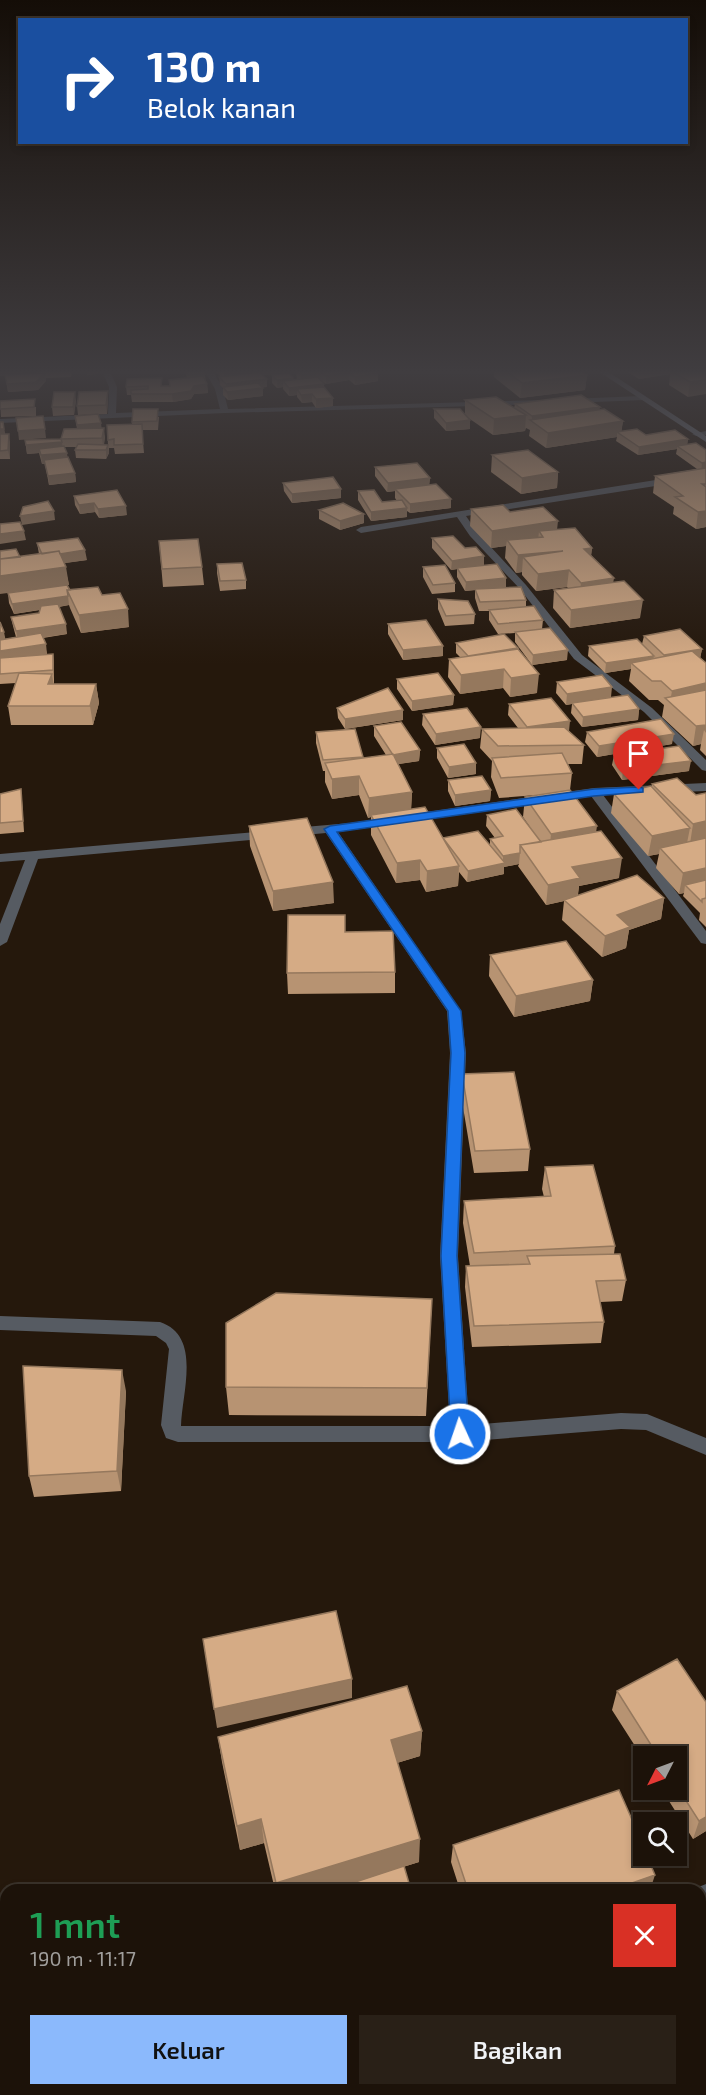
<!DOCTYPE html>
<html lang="id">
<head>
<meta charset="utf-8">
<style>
  :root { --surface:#1c1209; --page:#292017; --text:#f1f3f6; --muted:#a09e9c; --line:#3a322a; --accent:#8bb9fc }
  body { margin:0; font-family:"Exo 2",sans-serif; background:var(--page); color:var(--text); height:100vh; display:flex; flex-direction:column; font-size:22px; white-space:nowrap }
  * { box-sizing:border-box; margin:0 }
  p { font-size:20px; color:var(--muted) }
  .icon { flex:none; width:33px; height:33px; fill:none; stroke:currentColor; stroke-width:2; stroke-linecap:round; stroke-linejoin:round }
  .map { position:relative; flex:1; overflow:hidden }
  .panel { position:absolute; left:0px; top:1884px; width:706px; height:212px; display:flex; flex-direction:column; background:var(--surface); border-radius:18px 18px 0 0; box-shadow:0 3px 9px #0003,0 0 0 2px var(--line) }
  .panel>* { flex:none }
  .hud { position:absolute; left:18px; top:18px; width:670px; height:126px; border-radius:0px; box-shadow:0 3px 9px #0003,0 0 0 2px var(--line); background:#1a4fa0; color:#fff; overflow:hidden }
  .needle { width:39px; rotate:228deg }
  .buttons { position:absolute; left:633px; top:1746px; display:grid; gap:12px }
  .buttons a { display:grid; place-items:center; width:54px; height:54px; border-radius:0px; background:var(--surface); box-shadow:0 3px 9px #0003,0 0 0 2px var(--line); font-size:30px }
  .pin { position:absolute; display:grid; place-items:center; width:51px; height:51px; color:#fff; margin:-62px -26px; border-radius:50% 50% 50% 0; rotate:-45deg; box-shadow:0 0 6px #0007 }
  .pin .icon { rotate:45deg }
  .me { position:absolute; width:66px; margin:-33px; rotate:357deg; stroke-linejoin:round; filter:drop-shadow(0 0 4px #0008) }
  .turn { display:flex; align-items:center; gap:21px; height:126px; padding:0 30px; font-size:27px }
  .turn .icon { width:78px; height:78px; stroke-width:2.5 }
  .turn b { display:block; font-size:42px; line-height:51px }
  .round { display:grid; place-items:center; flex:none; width:63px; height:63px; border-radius:0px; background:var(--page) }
  .overview { display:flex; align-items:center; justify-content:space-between; height:102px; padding:0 30px }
  h1 { font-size:36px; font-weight:600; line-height:45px; color:#1e9e55 }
  .cta { display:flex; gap:12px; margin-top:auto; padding:12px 30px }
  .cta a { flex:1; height:69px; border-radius:0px; background:var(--accent); color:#111; font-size:24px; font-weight:600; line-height:69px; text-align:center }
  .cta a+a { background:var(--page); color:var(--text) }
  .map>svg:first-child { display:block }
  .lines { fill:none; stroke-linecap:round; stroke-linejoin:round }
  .minor { fill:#565b62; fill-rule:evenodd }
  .secondary { fill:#777f8b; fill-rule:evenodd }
  .wall { fill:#b79372 }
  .shaded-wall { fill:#95785d }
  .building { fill:#d5ab85; stroke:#95785d; stroke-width:1.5 }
  .route { fill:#1a73e8; stroke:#114b97; stroke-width:1.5 }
</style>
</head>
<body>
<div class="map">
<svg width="706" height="2095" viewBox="0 0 706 2095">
  <rect width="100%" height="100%" fill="#25180c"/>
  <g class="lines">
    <path class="minor" d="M102 371H110L117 387 116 413 220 409 215 389 205 371H213L223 389 228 409 543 400 547 402 543 404 225 413 0 423V419L108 414 109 387Z
      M641 396H644V400L570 403 566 401 570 399Z
      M706 431V435L696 436 692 434Z
      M706 472V478L466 516 477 532 526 585 582 655 652 708 706 760V771L702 770 644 712 574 659 520 589 470 536 457 517 361 533 356 530 361 527Z
      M706 783V791L603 795 706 931V944L701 943 591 796 338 832 461 1011 466 1053 458 1256 469 1425 621 1413 647 1414 706 1438V1455L646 1430 621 1429 460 1442H178L166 1438 161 1425 169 1349 166 1343 156 1336 0 1330V1316L160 1322C202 1336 182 1392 181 1426H450L440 1256 450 1053 447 1011 326 833 293 836 287 832 293 828 350 823 594 788Z
      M269 831 275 835 273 838 38 859 7 942 0 946V924L25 860 0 862V854Z
      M706 1884V1908L700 1909V1890H691Z
      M167 2090H194L192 2095H165Z"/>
    <path class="secondary" d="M598 371H607L706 436V442Z"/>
  </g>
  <path class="wall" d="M37 371H72L71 377 46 378V381L38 390 8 392 5 375 37 373Z
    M185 371H204L206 381 207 384 208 393 194 394 191 399 173 402H132L131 395H127L126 387 170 386 169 380 187 378Z
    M216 371H289V372L263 375 267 387H262L263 396 228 400 223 395V388L220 385 219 377H221Z
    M296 371H376L378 381 355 385 349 380 326 384 320 380 324 384V387L333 406 316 408 312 402 302 403 297 397V395L289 396 283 389V387L277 388 272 383V375L293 380H297Z
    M494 371H539V372L587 375 585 390 520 398 494 377Z
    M626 371H706L688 397 669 385 670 374 639 379Z
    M108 391V399L107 414 78 415 77 406Z
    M76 400 74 415 53 416 52 407Z
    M465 400 514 408 515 404 599 410 623 421 621 432 688 439 687 444 706 450V527L696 529 673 514 674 507 653 493 655 476 697 469 676 454 677 449 638 455 616 441 617 437 546 448 529 436 530 430 526 428 525 431 493 435 467 417 470 420V429L446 431 434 418V409L465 415Z
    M0 401 36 407V416L1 417Z
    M133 409 159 417 158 430H142L144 453 115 454 114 448H109V453L106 459 76 458 75 450 76 447H64L67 453V457L75 473 76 482 49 485 45 464H42L39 453 27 454 25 440 61 439 77 429 75 416 101 428 105 437 104 445H108L107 425 132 424Z
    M0 422H3L5 434 10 442V459H0Z
    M492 455 558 472 557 488 521 494 491 472Z
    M375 467 430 478 429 485 451 508 410 513 407 511V517L371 521 358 500V491L382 502 397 501 395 498V491L387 492 375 476Z
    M283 483 341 498 292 503 284 491Z
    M74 496 127 515 99 518 95 512 80 514 75 505Z
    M471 509 510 512 557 530 592 548 591 555 613 582 640 618 570 628 553 608 554 590 568 588 567 587 536 591 522 575V572L516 573 505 558 506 546 491 548 470 526Z
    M319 510 364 523 340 530 319 519Z
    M432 538 465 548 484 565 506 578V587L526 600V607L543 620 542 629 567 660 532 665 515 642V633L498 634 489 620V611H479L475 598V590L465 591 457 577V569L451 570 432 548Z
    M159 541 202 567 204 585 163 587Z
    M37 543 87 560 64 563 69 585H67L70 590 102 595 129 627 81 633 70 608 69 605 59 607 67 634 43 638 47 654 41 655 53 654 54 664V684H96L99 703 93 725H11L8 706 16 683 0 684V622L5 639 16 637 13 626 11 617 39 613 40 610 14 614 9 603 8 593 20 557 39 554Z
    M217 564 246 580V589L220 591 217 573Z
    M423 567 455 583V592L432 594 423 577Z
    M438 599 475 614 474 624 445 626 438 609Z
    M388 624 443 656 403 660 388 634Z
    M504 634 537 693 510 697 503 688 460 694 448 677 449 659 460 657 456 653V643Z
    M644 636 702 649 700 658 706 663V756L700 750 701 744 693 746 662 717 664 705 658 700H649L629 681 631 669 605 673 588 656 589 646 642 644Z
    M397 679 454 695 453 705 412 711 397 689Z
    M557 682 611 697 639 709 638 720 582 727 571 713 572 704 566 705 556 693Z
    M509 704 569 731 584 745 582 764H568L572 773 570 790 596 832 619 878 579 886 578 895 664 898 661 919 629 930 626 948 602 957 562 920 564 901 546 905 518 866 519 864 504 867V874L467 882 459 872 458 886 426 892 420 880 396 883 371 835V817L368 818 359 795 332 799 325 782V771H323L316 743V732L355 729 363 758 386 755 374 736V726L420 750 419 761 398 764 412 792 411 809 443 838 490 845V839L495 838 486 826 487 815 530 827 523 817 525 797 537 795 499 798 491 777 492 761 480 748 482 729 518 728 508 715Z
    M337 708 403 720 345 729 338 718Z
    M423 714 480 738 435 745 422 725Z
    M587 732 672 744 597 757 585 742Z
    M437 748 476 774 448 778 437 758Z
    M614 755 689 771 622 780 612 765Z
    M448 780 491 790 490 801 455 806 448 791Z
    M652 784 696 795 706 793V927L699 920 700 913 683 896 684 893 679 894 656 868 659 854 648 856 611 813 614 794 652 787Z
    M0 794 22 800 24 832 0 834Z
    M249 826 334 903 273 911 250 846Z
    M345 932 395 972V993L288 994 287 973Z
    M490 955 593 980 590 1001 514 1017 489 976Z
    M462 1074 530 1149 528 1171 474 1173 461 1095Z
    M545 1167 615 1246 614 1254 626 1280 622 1301 600 1302 604 1322 601 1343 472 1347 465 1287 466 1266H470L463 1223 464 1201 544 1197 542 1189Z
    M432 1299 426 1416 229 1415 226 1387Z
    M126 1391 121 1491 34 1497 29 1476Z
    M617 1691 706 1702V1831L693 1839 662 1790H676V1756H644V1760L612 1710Z
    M422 1731 420 1756 397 1763 419 1862 329 1890H275L264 1843 240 1850 222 1762 218 1737Z
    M453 1845 650 1890H460L451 1862Z
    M706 1925V2090L692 2095H609L607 2090H700Z"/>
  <path class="shaded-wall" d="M0 371H23V374L0 376Z
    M87 371H98V374L87 375Z
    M224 371H289V372L224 380Z
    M640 371H670V374L639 379Z
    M349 372V380L326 384V376Z
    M45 373 46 381 38 390 8 392 7 384Z
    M378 373V381L355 385V377Z
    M316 374V382L301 383V375Z
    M587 375 585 390 520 398 522 383Z
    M293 378 294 386 283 381V387L277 388V380Z
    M267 379V387L226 392V384Z
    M706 380V394L688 397 690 382Z
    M207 384 208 393 194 394 191 399 173 402 172 394 194 386Z
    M324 384V392L297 389V395L289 396V388Z
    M263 388V396L228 400 227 392Z
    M108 391V399L107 414 106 405Z
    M75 392 76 400 74 415 73 407Z
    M312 394V402L302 403 301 395Z
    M333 398V406L316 408V399Z
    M600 407 598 422 532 421V416Z
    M526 415 525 431 493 435 494 419Z
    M470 420V429L446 431V423Z
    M623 421 621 435 617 432V437L546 448 548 433Z
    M101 423 102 431 78 433 77 425Z
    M104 428 105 437 103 447 102 438Z
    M0 429H4L5 437 0 438Z
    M45 429 46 438 19 440 18 431Z
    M9 434 10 442V459L8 450Z
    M688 439 687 447 677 446V449L638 455 639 447Z
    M62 442 63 451 39 449V453L27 454 26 445Z
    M108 445 109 453 106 459V450Z
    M67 453 68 461 42 464 41 455Z
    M706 462V471L701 472 702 463Z
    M558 472 557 488 521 494 522 478Z
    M75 473 76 482 49 485 48 476Z
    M430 478 429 487 395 489V491L387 492 388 483Z
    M341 489V498L292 503V494Z
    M451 499V508L410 513V504Z
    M94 503 95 512 80 514 79 505Z
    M126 506 127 515 99 518 98 509Z
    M407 508V517L371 521V512Z
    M54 511 55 520 22 525 20 516Z
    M706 511V527L696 529 698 512Z
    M364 514V523L340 530V521Z
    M558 521 556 539 539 531 538 541 507 540 506 546 491 548 492 531Z
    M24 531 26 540 0 544V534Z
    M592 548 590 566 584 549Z
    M85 550 87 560 45 566 43 556Z
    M563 551 523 557 522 572 516 573 518 555Z
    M484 556V565L451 570 452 561Z
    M66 567 69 585 0 594V576Z
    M569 570 567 587 536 591 538 574Z
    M506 578V587L465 591 466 582Z
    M614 578 611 596 579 600 581 583Z
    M68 596 69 605 14 614 12 604Z
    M643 600 640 618 570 628 571 610Z
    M128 609 129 627 81 633 79 615Z
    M66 624 67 634 18 641 16 631Z
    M4 632 6 642 0 643V633Z
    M46 644 47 654 0 662V651Z
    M443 646V656L403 660V650Z
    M702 649 700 659 663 665 664 655Z
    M568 650 567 660 532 665 533 655Z
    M53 654 54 664V680L53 670Z
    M654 656 652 666 631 663V669L605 673 606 663Z
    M504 669 503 688 460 694 461 675Z
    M52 674 55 692 48 684Z
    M539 674 537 693 510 697 511 678Z
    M706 683V702H670L672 691Z
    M96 684 99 703 93 725 90 706Z
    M612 687 611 697 566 705 567 694Z
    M454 695 453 705 412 711V701Z
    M639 709 638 720 582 727 583 717Z
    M403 710V720L345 729V719Z
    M570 721 569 731 527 727Z
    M706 725V733L704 730 701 744 693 746 696 726Z
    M481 727 480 738 435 745 436 734Z
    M674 734 672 744 597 757 599 746Z
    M420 750 419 761 393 765V755Z
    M691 761 689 771 622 780 623 769Z
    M476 763V774L448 778 449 767Z
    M359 776V795L332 799V779Z
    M491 790 490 801 455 806V795Z
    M412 792 411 812 371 815V817L368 818 369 798Z
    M706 821V840L690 844 693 824Z
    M597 826 594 847 549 854 551 834Z
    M690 828 686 848H660L659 854 648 856 652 836Z
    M520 853 519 864 504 867V874L467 882 468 871 503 863V856Z
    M622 858 619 878 579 886 577 899 564 900V901L546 905 548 885 572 867Z
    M420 860V880L396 883 397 863Z
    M459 866 458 886 426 892 427 871Z
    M706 868V888L685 885 684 893 679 894 683 873Z
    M333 882 334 903 273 911V891Z
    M664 898 661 919 629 930 626 948 602 957 605 936 617 915Z
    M593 980 590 1001 514 1017 516 996Z
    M122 1370 126 1391 121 1491 117 1471Z
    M352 1679V1698L217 1728 214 1709Z
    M422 1731 420 1756 390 1765 391 1740Z
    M706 1817V1831L693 1839 699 1821Z
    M261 1819 264 1843 240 1850 237 1826Z
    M420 1839 419 1862 329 1890H277L276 1883Z
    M655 1875 650 1890H612Z
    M706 2079V2090L692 2095H658L674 2090H700V2081Z"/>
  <path class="building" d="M186 371H204L205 374 188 375Z
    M296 371H313L316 374 301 375Z
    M319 371H376L378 373 355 377 349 372 326 376Z
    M506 371H538L539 372 547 371H581L587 375 522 383Z
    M671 371H706V380L690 382Z
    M259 372 267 379 226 384 219 377Z
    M45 373 36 382 7 384 5 375Z
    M289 373 293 378 277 380 272 375Z
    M203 376 207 384 194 386 191 391 172 394H131V390L148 389V386L126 387 127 379 162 378 161 386H170L169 380Z
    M318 377 324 384 289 388 283 381Z
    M258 383 263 388 227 392 223 387Z
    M324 387 333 398 316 399 312 394 301 395 297 389Z
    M108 391 106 405 77 406 79 392Z
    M54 392H75L73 407H52Z
    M581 395 600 407 532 416 515 404Z
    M496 397 526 415 494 419 465 400Z
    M35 399 34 407 0 409V401Z
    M133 409H158L157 421 132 422Z
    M434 409H460L470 420 446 423Z
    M604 409 623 421 548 433 530 420Z
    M98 414 101 423 77 425 75 416Z
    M43 416 45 429 18 431 16 418Z
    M0 422H3L4 429H0Z
    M142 424 143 444 114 445V439L108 440 107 425Z
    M104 428 102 438 61 439 62 442 26 445 25 440 61 439 64 429Z
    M637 429 646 435 675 430 688 439 639 447 617 432Z
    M0 434H9L8 450 0 451Z
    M696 443 706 450V462L702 463 677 446Z
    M78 444 108 445 106 450H75Z
    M64 446 67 453 41 455 39 449Z
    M528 450 558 472 522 478 492 455Z
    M68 457 75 473 48 476 44 460Z
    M417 463 430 478 388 483 375 467Z
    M706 468V484H702L706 487V511L698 512 675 497 683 496 655 476Z
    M333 477 341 489 292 494 283 483Z
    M436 484 451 499 410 504 395 489Z
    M117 490 126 506 98 509 94 503 79 505 74 496Z
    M374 490 382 502 402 500 407 508 371 512 358 491Z
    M48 501 54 511 20 516 23 507Z
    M343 503 364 514 340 521 319 510Z
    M503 505 510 512 543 507 558 521 492 531 471 509Z
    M20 522 24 531 0 534V524Z
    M575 528 592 548 584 549 614 578 581 583 569 570 538 574 523 557 563 551 518 555 507 540 543 537 539 531Z
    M453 536 465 548 476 547 484 556 452 561 432 538Z
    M78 538 85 550 60 554 59 551 42 554 37 543Z
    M198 539 202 567 162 569 159 541Z
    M16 549 20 557 0 559V551Z
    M59 551 66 567 0 576V559Z
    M242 563 246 580 220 581 217 564Z
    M497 564 506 578 466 582 457 568Z
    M445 565 455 583 433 585 423 567Z
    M624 581 643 600 571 610 554 590Z
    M67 585 70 590H67L68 596 12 604 8 593Z
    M98 587 102 595 120 593 128 609 79 615 67 590Z
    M521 587 526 600 480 602 475 589Z
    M438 599 468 601 475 614 446 616Z
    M58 604 66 624 16 631 11 617 39 613 41 606Z
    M534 606 543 620 498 624 489 610Z
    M426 620 443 646 403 650 388 624Z
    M0 622 4 632 0 633Z
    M550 628 568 650 533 655 515 632Z
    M680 629 702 649 664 655 644 636Z
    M41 633 46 644 0 651V640Z
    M504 634 518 648 468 656 456 643Z
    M637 639 654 656 606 663 589 646Z
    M518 649 539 674 511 678 504 669 461 675 449 659Z
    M692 651 706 663V683L672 691 661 681H652L631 663Z
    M53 654V670L0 674V658Z
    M19 673 52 674 48 684H96L90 706H8Z
    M438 673 454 695 412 701 397 679Z
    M602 675 612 687 567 694 557 682Z
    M388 688 403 710 345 719 337 708Z
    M706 690V725L696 726 665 698Z
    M628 695 639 709 583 717 572 703Z
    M551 698 570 721 527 727 509 704Z
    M467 708 481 727 436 734 423 714Z
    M661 719 674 734 599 746 587 732Z
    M401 722 420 750 393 755 374 726Z
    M564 727 584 745 498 746 482 729Z
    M355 729 363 757 323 760 316 732Z
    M464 744 476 763 449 767 437 748Z
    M679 746 691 761 623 769 614 755Z
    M562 753 572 773 501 778 492 758Z
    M393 754 412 792 369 798 359 776 332 779 325 763Z
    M482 776 491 790 455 795 448 780Z
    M677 778 696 795 706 793V821L693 824 652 784Z
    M651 786 690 828 652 836 614 794Z
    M21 789 23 821 0 823V794Z
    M570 790 597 826 551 834 525 797Z
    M425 807 459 866 427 871 420 860 397 863 371 815Z
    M516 809 541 842 520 845V853L503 856 490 839 503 836 487 815Z
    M307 818 333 882 273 891 249 826Z
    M478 831 505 863 468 871 443 838Z
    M601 831 622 858 572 867 580 878 548 885 520 845Z
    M706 838V868L683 873 660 848Z
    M637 875 664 898 617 915 630 927 605 936 564 900Z
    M706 880V898L702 899V902L685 885Z
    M288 915H345V932L393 931 395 972 287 973Z
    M566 941 593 980 516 996 490 955Z
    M514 1072 530 1149 475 1151 462 1074Z
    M593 1165 615 1246 474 1253 464 1201 551 1196 545 1167Z
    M620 1254 626 1280 596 1281 604 1322 474 1326 466 1266 530 1264 527 1256Z
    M276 1293 432 1299 427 1388 226 1387V1323Z
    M23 1366 122 1370 117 1471 29 1476Z
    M336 1611 352 1679 214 1709 203 1639Z
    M677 1659 706 1702V1817L699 1821 676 1785V1756H658L617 1691Z
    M407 1686 422 1731 391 1740 420 1839 276 1883 261 1819 237 1826 218 1737Z
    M619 1790 644 1847V1856H647L655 1875 612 1890H468L453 1845Z
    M404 1866 411 1890H331Z
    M706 1925V2079L700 2081V1927Z
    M618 2090H674L658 2095H620Z"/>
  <linearGradient id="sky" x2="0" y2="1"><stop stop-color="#140d07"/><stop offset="0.56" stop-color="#403d40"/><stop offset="1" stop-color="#403d40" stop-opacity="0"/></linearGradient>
  <rect width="706" height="664" fill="url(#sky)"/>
  <path class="route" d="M639 787 643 788V792L594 796 337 832 461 1011 465 1053 457 1256 469 1434 466 1440 460 1442 454 1440 451 1434 441 1256 451 1053 448 1011 324 829 330 826 594 789Z"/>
</svg>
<div class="buttons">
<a><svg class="needle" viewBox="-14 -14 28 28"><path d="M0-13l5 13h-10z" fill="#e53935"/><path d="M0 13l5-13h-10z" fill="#a09e9c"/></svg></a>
<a><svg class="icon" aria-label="search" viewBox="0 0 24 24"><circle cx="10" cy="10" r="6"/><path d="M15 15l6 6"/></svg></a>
</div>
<div class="pin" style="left:639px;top:790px;background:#d93025"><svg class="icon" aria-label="arrive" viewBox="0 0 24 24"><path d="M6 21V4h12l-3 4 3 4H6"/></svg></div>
<svg class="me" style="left:460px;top:1434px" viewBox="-20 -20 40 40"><circle r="17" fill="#1a73e8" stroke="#fff" stroke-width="3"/><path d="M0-11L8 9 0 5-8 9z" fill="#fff"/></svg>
<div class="hud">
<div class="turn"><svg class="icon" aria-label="right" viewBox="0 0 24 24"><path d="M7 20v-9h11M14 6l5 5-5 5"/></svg><div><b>130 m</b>Belok kanan</div></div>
</div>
<section class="panel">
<div class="overview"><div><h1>1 mnt</h1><p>190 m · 11:17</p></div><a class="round" style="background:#d93025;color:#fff"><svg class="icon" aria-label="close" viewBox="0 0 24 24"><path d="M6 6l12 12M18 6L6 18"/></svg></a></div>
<div class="cta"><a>Keluar</a><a>Bagikan</a></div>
</section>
</div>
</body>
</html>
